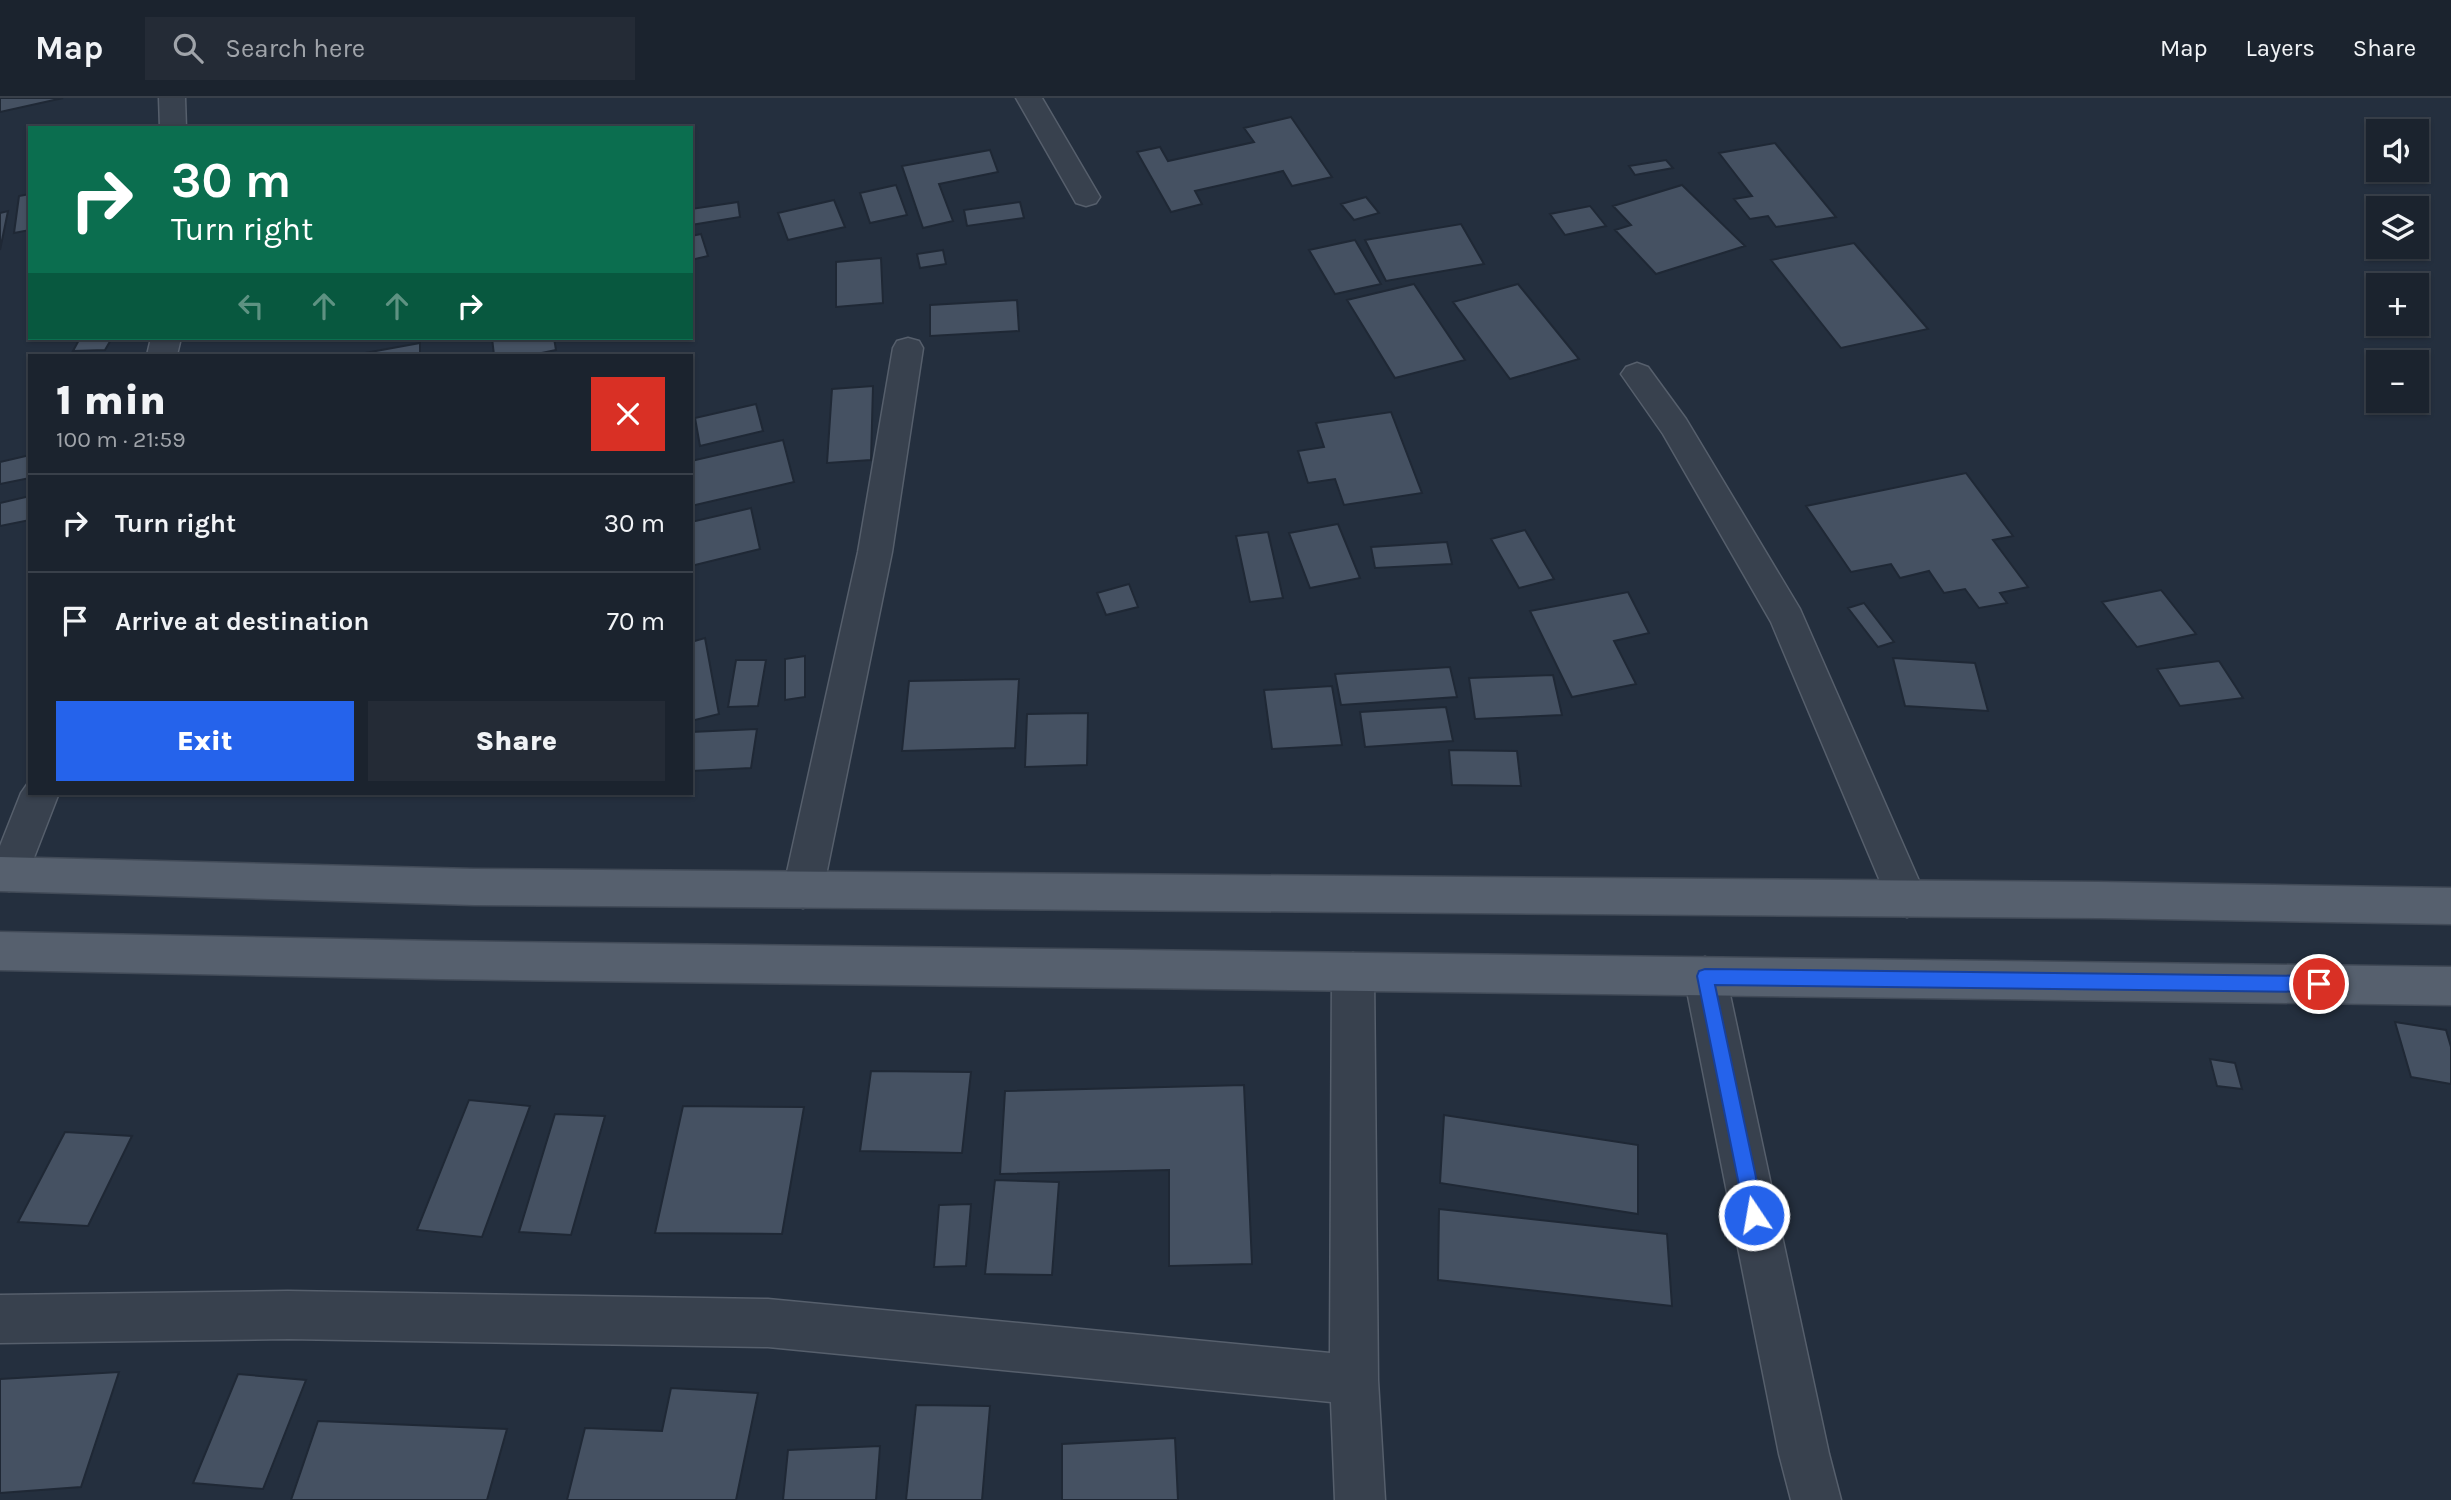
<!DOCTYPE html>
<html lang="en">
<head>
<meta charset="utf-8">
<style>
  :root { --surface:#1b232e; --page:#242b36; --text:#f1f3f6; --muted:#a0a4aa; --line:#39404a; --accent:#2563eb }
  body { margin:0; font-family:Karla,sans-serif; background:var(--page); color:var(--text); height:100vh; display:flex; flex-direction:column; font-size:26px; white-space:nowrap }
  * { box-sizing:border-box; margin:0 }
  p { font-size:23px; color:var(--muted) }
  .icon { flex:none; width:38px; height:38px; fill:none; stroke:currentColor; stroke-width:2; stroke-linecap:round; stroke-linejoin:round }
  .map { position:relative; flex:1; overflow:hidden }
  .details { position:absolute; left:28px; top:256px; width:665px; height:441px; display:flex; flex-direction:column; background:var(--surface); border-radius:0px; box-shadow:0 2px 5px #0004,0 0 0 2px var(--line) }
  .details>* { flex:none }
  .banner { position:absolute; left:28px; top:28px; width:665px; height:214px; border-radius:0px; box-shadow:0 2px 5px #0004,0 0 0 2px var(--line); background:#0b6e4f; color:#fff; overflow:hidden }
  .fabs { position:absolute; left:2366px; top:21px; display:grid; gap:14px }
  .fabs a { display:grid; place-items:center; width:63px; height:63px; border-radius:0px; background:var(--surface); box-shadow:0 2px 5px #0004,0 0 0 2px var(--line); font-size:35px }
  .pin { position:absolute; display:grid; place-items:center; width:60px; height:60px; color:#fff; margin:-30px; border:4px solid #fff; border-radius:50%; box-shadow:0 2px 7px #0007 }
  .me { position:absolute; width:77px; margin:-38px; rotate:348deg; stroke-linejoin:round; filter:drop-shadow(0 0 5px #0008) }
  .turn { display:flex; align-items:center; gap:24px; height:147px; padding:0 28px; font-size:32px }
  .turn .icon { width:91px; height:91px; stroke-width:2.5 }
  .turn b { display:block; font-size:49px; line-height:60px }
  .lanes { display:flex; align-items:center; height:66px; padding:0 28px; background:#0003; justify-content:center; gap:35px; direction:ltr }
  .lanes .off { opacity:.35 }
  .round { display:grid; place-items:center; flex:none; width:74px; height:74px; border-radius:0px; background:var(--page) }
  .head { display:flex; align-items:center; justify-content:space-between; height:119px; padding:0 28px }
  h1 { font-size:42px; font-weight:800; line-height:52px }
  .cta { display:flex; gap:14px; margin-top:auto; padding:14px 28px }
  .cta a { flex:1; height:80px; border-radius:0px; background:var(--accent); color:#fff; font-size:28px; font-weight:800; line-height:80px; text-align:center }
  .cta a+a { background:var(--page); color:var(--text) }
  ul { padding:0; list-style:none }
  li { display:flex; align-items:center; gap:21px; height:98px; padding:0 28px; border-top:2px solid var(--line) }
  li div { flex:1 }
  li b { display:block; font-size:26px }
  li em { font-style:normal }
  header { display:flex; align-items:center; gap:42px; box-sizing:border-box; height:98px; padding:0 35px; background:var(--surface); border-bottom:2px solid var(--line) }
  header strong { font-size:33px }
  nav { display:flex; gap:38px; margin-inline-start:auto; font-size:24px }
  .search { width:490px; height:63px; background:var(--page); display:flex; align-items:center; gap:18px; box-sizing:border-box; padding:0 24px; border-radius:0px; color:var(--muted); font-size:26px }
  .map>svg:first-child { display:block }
  .building { fill:#455162; stroke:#1f2835; stroke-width:2 }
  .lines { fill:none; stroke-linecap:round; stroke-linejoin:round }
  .minor-casing { stroke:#565f6c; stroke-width:3 }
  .primary-casing { stroke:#414a57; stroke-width:3 }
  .minor { fill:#38414e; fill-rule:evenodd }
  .primary { fill:#56606e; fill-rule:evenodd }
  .route { fill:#2563eb; stroke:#184099; stroke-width:2 }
</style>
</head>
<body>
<header>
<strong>Map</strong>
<div class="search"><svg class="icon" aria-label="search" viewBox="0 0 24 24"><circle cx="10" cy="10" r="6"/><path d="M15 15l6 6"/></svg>Search here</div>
<nav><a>Map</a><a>Layers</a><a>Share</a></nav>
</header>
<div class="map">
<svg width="2451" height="1402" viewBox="0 0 2451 1402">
  <rect width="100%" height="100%" fill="#242f3e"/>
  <path class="building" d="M0 0H63L0 14Z
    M1291 19 1332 79 1292 88 1283 73 1195 93 1202 106 1171 114 1137 54 1160 49 1168 63 1254 44 1244 30Z
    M1775 45 1836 119 1776 129 1768 118 1750 121 1734 101 1752 98 1719 55Z
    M990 52 998 74 939 86 953 123 923 130 902 68Z
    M1666 62 1673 70 1635 77 1629 68Z
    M896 87 907 117 870 125 860 95Z
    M1682 87 1745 148 1656 176 1615 132 1631 127 1613 108Z
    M30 96V132L14 135 19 98Z
    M1366 99 1379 115 1354 122 1341 106Z
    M834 102 845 129 788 142 778 115Z
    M738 104 740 119 691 127V111Z
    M1020 104 1024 120 967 128 964 112Z
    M1590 108 1606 128 1565 137 1550 116Z
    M8 113 0 152V115Z
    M1461 126 1484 166 1386 183 1365 142Z
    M701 136 708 158 691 162V138Z
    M1355 142 1381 186 1335 196 1309 152Z
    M1854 145 1928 231 1841 250 1771 162Z
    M943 152 946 166 920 170 917 156Z
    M881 160 883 205 836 209V164Z
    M1414 186 1465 262 1395 280 1347 202Z
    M1518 186 1579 261 1510 281 1453 204Z
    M1017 202 1019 233 930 238V207Z
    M80 240H112L105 252 73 253Z
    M492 240H554L556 252 532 257H494Z
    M420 245V257H354Z
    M873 288 871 362 827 365 832 291Z
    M756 306 763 333 700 348 695 320Z
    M1391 314 1422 395 1344 407 1335 381 1308 385 1298 353 1324 349 1316 325Z
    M783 342 794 384 691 408V363Z
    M30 357V380L0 386V364Z
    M1966 375 2013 438 1993 442 2028 489 2000 495 2007 505 1979 510 1965 491 1944 495 1929 473 1900 480 1891 466 1851 474 1806 408Z
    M30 398V422L0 428V405Z
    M751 410 760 451 691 468V424Z
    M1338 426 1360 480 1310 490 1289 435Z
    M1525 432 1554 481 1519 490 1491 441Z
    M1268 434 1283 500 1250 504 1236 438Z
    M1447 444 1452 466 1375 470 1371 449Z
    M1129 486 1138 509 1106 517 1097 495Z
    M2161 492 2196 536 2137 549 2102 504Z
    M1628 494 1649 535 1614 543 1636 586 1572 599 1530 513Z
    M1864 505 1894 544 1878 549 1848 510Z
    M705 540 719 616 691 623V544Z
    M805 558V599L785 602V561Z
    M1893 560 1975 565 1988 613 1905 608Z
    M736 562H766L758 608 728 609Z
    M2219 563 2243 600 2180 608 2157 571Z
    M1450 569 1457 599 1341 607 1335 576Z
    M1553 577 1562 617 1475 621 1469 580Z
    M1019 581 1015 650 902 653 909 583Z
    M1332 588 1342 647 1272 651 1264 592Z
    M1446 609 1453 643 1365 649 1360 614Z
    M1088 615 1087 667 1025 669 1027 616Z
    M757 631 751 670 691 673V634Z
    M1449 652 1517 653 1521 688 1452 687Z
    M2395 924 2446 932 2451 949V986L2411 979Z
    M2210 961 2235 965 2242 991 2217 988Z
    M871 973 971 974 962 1055 860 1053Z
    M1244 987 1252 1166 1169 1168V1072L1000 1076 1005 993Z
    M469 1002 530 1008 482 1139 417 1132Z
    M683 1008 804 1009 782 1136 655 1135Z
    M555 1016 605 1018 571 1137 519 1134Z
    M1444 1017 1638 1047V1116L1440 1085Z
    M65 1034 132 1038 88 1128 18 1124Z
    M995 1082 1059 1084 1052 1177 985 1176Z
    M971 1106 966 1168 934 1169 939 1107Z
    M1439 1111 1667 1136 1672 1208 1438 1182Z
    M119 1274 81 1389 0 1395V1281Z
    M238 1276 306 1282 263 1391 193 1385Z
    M671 1290 758 1295 736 1402H567L585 1330 662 1333Z
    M916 1307 990 1308 982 1402H906Z
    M318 1323 507 1331 487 1402H291Z
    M1175 1340 1178 1402H1062V1346Z
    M880 1348 876 1402H783L788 1352Z"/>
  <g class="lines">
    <g class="minor-casing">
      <path id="minor" d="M159 0H185L186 30H160Z
        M1016 0H1042L1100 99 1096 105 1086 108 1076 105Z
        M151 240H181L177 257H147Z
        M908 240 919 243 923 250 892 454 823 792 817 805 803 810 789 805 783 792 858 454 893 250 897 243Z
        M1637 265 1648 269 1686 321 1800 511 1927 801 1921 814 1907 819 1893 814 1771 524 1663 336 1621 276 1626 269Z
        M30 682V695H59L23 788 9 793 0 790V748L21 695Z
        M1353 855 1368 861 1374 874 1378 1282 1385 1402H1335L1331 1304 768 1249 288 1241 0 1245V1197L288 1193 768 1201 1330 1255 1332 874 1338 861Z
        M1705 859 1720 865 1726 878 1829 1356 1841 1402H1791L1779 1356 1684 878 1690 865Z"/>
    </g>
    <g class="primary-casing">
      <path id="primary" d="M0 759 474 771 2099 784 2451 790V826L2099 820 474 807 0 793Z
        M0 834 439 843 2451 869V907L439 881 0 872Z"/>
    </g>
    <use href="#minor" class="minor"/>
    <use href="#primary" class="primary"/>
  </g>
  <path class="route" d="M1705 871 2319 878 2325 880 2328 886 2325 892 2319 894 1715 887 1764 1117 1761 1124 1754 1127 1748 1124 1745 1117 1697 878 1699 873Z"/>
</svg>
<div class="fabs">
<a><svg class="icon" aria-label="sound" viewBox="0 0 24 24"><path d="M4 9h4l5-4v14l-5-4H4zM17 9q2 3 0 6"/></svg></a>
<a><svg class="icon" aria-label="layers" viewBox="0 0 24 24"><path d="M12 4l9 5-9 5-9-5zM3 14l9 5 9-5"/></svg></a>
<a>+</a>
<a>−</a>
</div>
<div class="pin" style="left:2319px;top:886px;background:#d93025"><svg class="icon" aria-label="arrive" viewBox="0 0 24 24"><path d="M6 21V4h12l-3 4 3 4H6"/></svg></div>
<svg class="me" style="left:1754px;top:1117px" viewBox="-20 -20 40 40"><circle r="17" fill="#2563eb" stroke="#fff" stroke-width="3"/><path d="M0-11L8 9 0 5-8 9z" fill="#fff"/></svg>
<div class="banner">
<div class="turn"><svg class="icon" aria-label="right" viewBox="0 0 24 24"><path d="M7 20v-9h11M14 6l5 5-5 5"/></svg><div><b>30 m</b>Turn right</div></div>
<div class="lanes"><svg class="icon off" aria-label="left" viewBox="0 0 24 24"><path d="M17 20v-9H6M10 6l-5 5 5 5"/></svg><svg class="icon off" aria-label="ahead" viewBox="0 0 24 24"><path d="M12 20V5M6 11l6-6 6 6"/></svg><svg class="icon off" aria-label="ahead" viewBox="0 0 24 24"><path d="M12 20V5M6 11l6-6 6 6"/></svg><svg class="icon" aria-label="right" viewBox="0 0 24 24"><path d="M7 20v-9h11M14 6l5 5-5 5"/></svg></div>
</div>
<section class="details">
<div class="head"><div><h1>1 min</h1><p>100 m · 21:59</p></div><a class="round" style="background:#d93025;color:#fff"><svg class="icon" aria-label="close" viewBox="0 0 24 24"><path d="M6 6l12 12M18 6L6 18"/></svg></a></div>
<ul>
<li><svg class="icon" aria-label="right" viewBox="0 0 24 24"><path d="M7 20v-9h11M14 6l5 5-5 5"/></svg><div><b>Turn right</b></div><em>30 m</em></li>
<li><svg class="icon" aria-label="arrive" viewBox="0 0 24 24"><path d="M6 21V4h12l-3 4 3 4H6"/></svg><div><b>Arrive at destination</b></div><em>70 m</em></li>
</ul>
<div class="cta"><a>Exit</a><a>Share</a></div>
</section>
</div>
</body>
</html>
